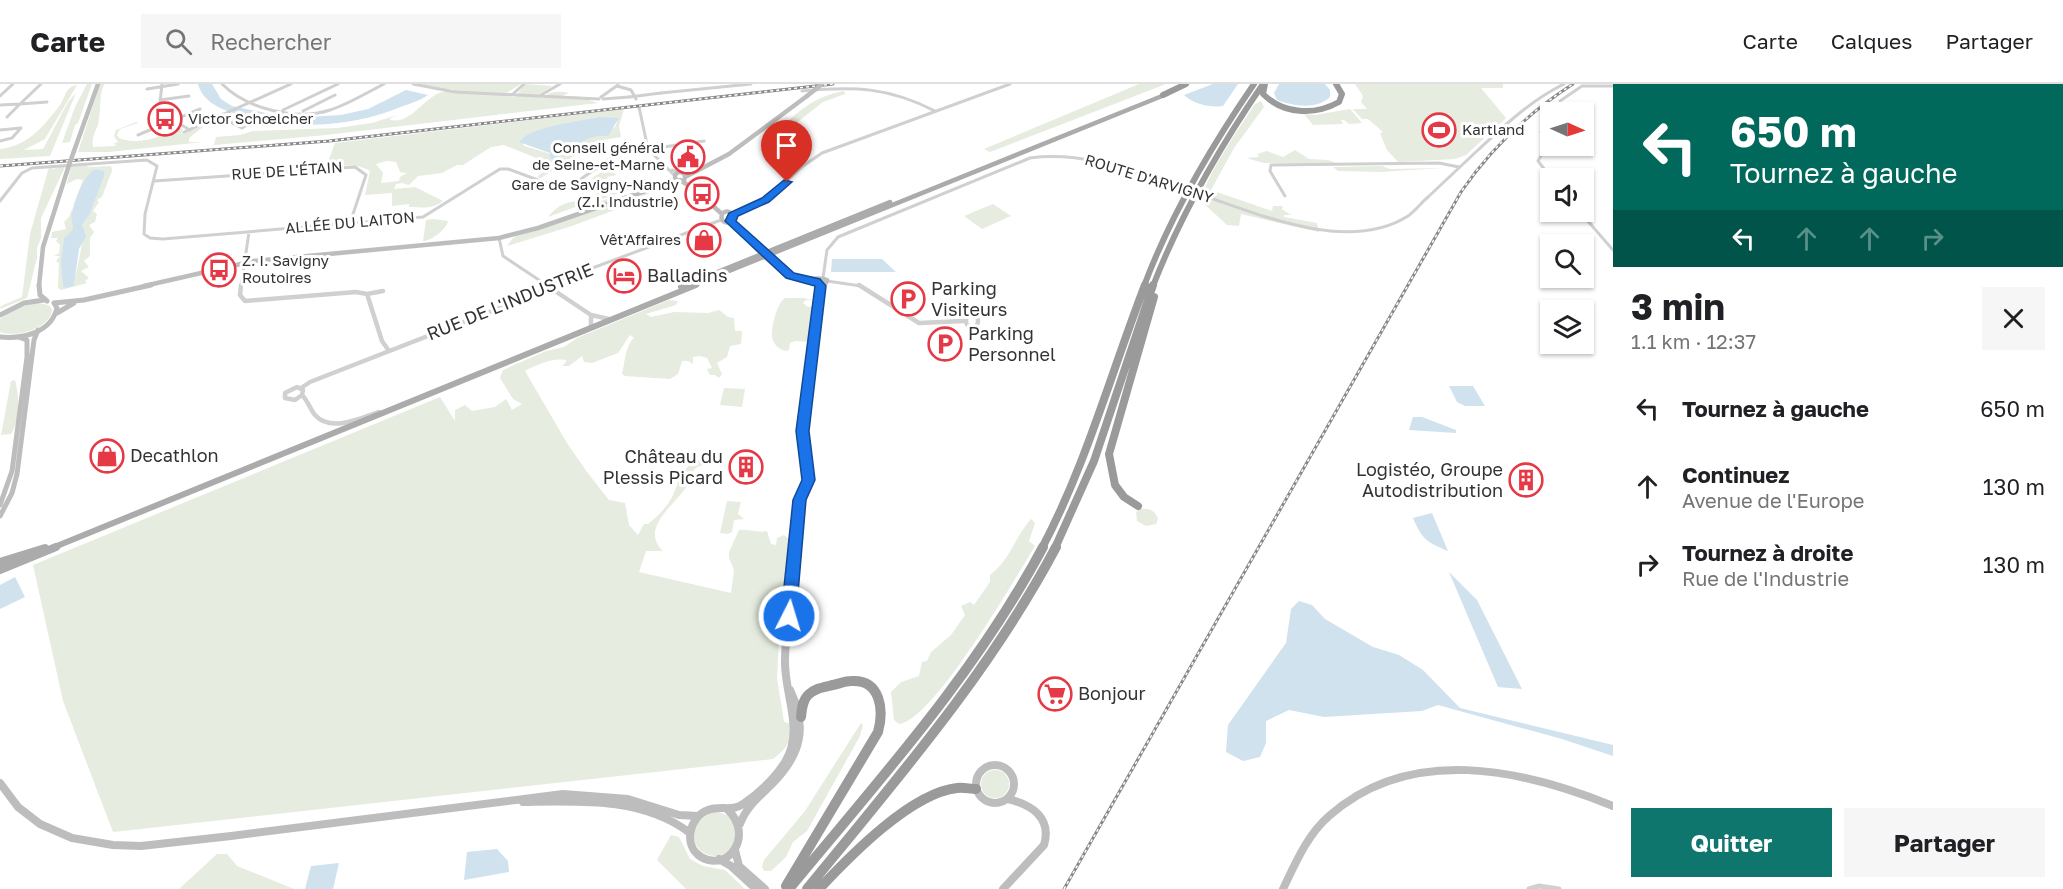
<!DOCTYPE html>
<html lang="fr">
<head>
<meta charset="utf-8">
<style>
  :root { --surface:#fff; --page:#f6f6f6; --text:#202124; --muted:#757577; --line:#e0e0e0; --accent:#0f766e }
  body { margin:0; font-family:"Golos Text",sans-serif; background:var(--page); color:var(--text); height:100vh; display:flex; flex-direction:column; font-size:22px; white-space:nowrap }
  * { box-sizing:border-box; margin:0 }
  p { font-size:20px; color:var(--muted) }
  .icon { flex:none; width:33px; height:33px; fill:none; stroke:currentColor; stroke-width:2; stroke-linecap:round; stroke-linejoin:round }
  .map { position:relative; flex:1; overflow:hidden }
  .side { display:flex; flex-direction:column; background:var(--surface); width:450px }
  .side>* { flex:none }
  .guide { background:#00695c; color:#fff; overflow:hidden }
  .needle { width:39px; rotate:93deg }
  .buttons { position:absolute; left:1540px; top:18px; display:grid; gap:12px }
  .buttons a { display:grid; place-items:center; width:54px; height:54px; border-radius:0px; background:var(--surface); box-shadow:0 2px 4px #0004; font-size:30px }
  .pin { position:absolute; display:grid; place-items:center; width:51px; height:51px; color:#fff; margin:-62px -26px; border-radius:50% 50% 50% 0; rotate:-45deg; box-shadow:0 0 6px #0007 }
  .pin .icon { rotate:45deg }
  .me { position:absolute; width:66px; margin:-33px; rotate:5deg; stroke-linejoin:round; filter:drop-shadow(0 0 4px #0008) }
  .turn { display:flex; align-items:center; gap:21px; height:126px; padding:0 18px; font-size:27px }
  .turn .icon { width:78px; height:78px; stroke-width:2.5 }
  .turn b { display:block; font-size:42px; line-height:51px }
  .lanes { display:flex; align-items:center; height:57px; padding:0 18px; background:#0003; justify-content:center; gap:30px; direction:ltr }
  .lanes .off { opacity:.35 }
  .round { display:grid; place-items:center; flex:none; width:63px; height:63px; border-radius:0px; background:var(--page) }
  .summary { display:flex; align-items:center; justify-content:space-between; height:102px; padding:0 18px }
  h1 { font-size:36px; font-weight:700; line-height:45px }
  .action { display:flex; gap:12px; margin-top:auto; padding:12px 18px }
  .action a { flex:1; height:69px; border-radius:0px; background:var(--accent); color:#fff; font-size:24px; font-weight:700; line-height:69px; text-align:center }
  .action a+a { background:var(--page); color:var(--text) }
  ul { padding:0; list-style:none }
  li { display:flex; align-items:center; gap:18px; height:78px; padding:0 18px }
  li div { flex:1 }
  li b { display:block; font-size:22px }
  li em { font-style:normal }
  header { display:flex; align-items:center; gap:36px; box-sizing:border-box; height:84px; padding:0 30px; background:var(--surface); border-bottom:2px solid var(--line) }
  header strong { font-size:28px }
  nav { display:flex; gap:33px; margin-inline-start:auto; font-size:21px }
  .search { width:420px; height:54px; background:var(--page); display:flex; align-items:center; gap:15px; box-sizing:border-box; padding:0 21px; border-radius:0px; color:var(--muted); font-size:22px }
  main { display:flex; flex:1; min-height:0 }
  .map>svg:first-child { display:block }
  .green { fill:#e6ecdf; fill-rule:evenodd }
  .water { fill:#cfe2ee }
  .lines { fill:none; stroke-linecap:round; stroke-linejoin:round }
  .street-far2 { stroke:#d0d0d0; stroke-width:3 }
  .street-far1 { stroke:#d0d0d0; stroke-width:4.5 }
  .street { stroke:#d0d0d0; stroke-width:5 }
  .secondary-far2 { stroke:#bdbdbd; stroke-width:4.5 }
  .secondary-far1 { stroke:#bdbdbd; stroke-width:5 }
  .secondary { stroke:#bdbdbd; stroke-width:8 }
  .primary-far2 { stroke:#ababab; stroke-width:4.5 }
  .primary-far1 { stroke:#ababab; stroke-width:6 }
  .primary { stroke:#ababab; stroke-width:8 }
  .highway-far2 { stroke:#9a9a9a; stroke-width:6 }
  .highway-far1 { stroke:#9a9a9a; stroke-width:8 }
  .highway { stroke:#9a9a9a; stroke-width:10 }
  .rail-casing { stroke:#888; stroke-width:3 }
  .rail { stroke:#fff; stroke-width:1.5; stroke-dasharray:3; stroke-linecap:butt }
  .street-bridge { stroke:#d0d0d0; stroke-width:3 }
  .secondary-bridge { stroke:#bdbdbd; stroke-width:4.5 }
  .route { fill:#1a73e8; stroke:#114b97; stroke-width:1.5 }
  .labels { text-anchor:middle; stroke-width:6; stroke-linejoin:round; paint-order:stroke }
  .far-poi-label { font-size:15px; fill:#333; stroke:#fff; text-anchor:start }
  .far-street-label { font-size:15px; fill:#333; stroke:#fff }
  .poi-label { font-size:18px; fill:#333; stroke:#fff; text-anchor:start }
  .street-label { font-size:18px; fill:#333; stroke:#fff }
</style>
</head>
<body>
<header>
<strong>Carte</strong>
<div class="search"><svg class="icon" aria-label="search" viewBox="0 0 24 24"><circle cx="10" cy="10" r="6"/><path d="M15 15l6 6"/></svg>Rechercher</div>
<nav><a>Carte</a><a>Calques</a><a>Partager</a></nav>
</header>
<main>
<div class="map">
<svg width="1613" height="805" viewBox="0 0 1613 805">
  <rect width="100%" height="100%" fill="#fff"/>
  <path class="green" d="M87 0H92L78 39 75 41 70 58 62 59 75 23Z
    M100 0H104C99 12 101 23 99 35 98 46 91 50 93 63L115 62 117 61 113 60 118 58 114 52 116 46 136 38 138 39 120 45 117 51 119 54C140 63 164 50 183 44L181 50 202 41 204 42 189 54V58H203L109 68H78Z
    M420 0H521L508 8 507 12 515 13 525 0 552 2 536 12 542 14C550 7 559 7 569 9L557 14 576 12 598 19 326 51 214 61 216 53 240 51 253 47 337 44 372 39 397 31 389 35C408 44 425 12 442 8 445 7 449 8 452 8L453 5 446 6Z
    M1139 0H1166L990 68 984 65Z
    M1355 0H1503V4H1481L1506 34 1466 71 1455 75 1398 78 1387 66 1380 49 1383 48 1368 35H1362L1353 25H1367L1361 18 1363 12Z
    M77 1 45 55 24 66 43 65 68 18 76 9 50 72 0 75V65C28 62 44 42 60 21 66 12 65 3 77 1Z
    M844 7 845 10 823 18 771 59 768 58C791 33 810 13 844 7Z
    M1261 17 1264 23 1234 64 1211 106 1272 127 1273 122H1283L1282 125 1291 131H1284V133L1317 139 1319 148 1241 130 1239 142 1227 141 1202 118C1200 100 1244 37 1255 20Z
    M624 25 619 42 621 53 596 57 541 94 537 93 551 80 504 61 491 63 463 81H457L442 89 418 92 409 101 402 99 396 100 394 105 415 103 443 117C431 126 423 123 409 123V120L392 122V109L365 111 370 87C356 79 342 82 326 83L335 59ZM599 33 617 38 615 43C601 52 593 51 580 58 569 64 563 71 550 74L551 70 524 62 521 55C545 42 572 40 599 33ZM386 77 396 78 400 88 407 89 400 93 399 97 381 99 383 89 376 80Z
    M1350 25 1362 39 1349 40 1344 36H1341L1343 40 1313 41 1304 30 1315 31Z
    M1295 66 1309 75 1328 76 1339 80 1264 79 1246 74 1259 73 1257 70 1267 67 1283 73Z
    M77 80 90 83 111 82 112 87 102 113 97 116 99 118 93 127 97 130 95 138 89 141 94 148 90 154V172L84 177 89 183 81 187 89 194 85 197 87 199 61 206 58 204 59 179 56 177 60 172H54L59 169 60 161 56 157 58 154H51L52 148 66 145 64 138 69 133 83 96 77 95 67 100 71 81ZM96 85 103 86 105 90 90 130 82 141C84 161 77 182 74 202H63L62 178 64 155C78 142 72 145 72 130 72 117 86 92 96 85Z
    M66 81 41 134V154L37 164V174L27 214 0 225 1 222 22 213 30 150 49 83 53 85Z
    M1382 82 1390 85 1443 84 1380 88 1338 87 1333 83Z
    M606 85 617 91 607 93 609 97 601 99 600 102 608 101 610 106 615 103 626 104 619 96 621 95 633 104 603 115 589 101 592 99 591 97 586 96H593L592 94Z
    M649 107 651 109 636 114V118L572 142 507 162 514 153Z
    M607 115 609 117 593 123 578 122 548 133C570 107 584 124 607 115Z
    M993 120 1011 132 982 145 964 132Z
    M433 135 448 137C446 146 431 157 423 157L426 136Z
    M804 214 812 216H806L803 219 808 223 814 222 815 225 809 258 795 257 790 259 789 266 785 267C779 265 773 260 772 253 771 244 777 219 785 214Z
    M669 216 678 217 676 221 646 230 651 233 674 228 708 229 719 226 728 233 734 234 735 247H742L741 260 730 262 727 273 717 279 722 290 719 294 715 291H710L707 285 712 284 707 274 700 272 693 273V280L688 277H682L678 290 670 295 625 292 622 290C625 278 625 262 634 254L630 251 618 269 592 279 584 278 582 272 569 282H562L567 277C558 272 535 281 525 287L567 359 587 388 609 416 625 419 629 441 638 451 644 440H648C657 433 665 425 671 415 679 401 678 388 693 379L689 375 695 372 698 376 708 375 710 378C706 382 699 380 694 386 690 390 689 397 686 403 675 421 639 444 663 467H646L639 488 731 509 734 486 729 474V468L739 446C748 445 757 449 767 447L771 460 776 461 777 454 784 451 793 458C790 477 789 497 786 518L781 520 777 594 784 638 792 640C792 657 787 664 773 675L113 748 63 617 33 481 440 313 455 337V326L465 321 472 327 495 323 506 315 512 326 522 320 513 315 500 294 503 286 546 267 564 263 577 254Z
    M38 219 48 221 52 225C51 245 16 254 0 248V235C10 225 24 221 38 219Z
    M15 296C19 310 21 336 11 350L1 351 11 297Z
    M724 304 745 305 742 323 720 321Z
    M727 417 741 418 738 430 744 435 734 436 732 448 728 450 720 449Z
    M1141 425C1149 424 1156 427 1158 435L1156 440 1146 442 1137 437 1136 428Z
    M1031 435 1035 439 1029 457 1035 462C1015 495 933 637 899 640L894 636 891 608 901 598 919 592 922 578 927 577 931 568 951 551 965 531 961 522 970 518 974 521 990 498V491C1011 475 1014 454 1031 435Z
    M861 639 863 641 860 652 807 747 793 758 786 773 771 787H764L762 783 764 776 805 727Z
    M981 700a14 14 0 1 1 28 0a14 14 0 1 1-28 0Z
    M693 750a22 22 0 1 1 44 0a22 22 0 1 1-44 0Z
    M671 751 679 753 690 775 703 782 725 786 745 805H686L657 776Z
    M217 770H227L237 782 294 805H179Z"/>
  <path class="water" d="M198 0H212L221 15 232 22 290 34 341 31 368 25 406 6 428 11C421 16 412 19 403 22 351 44 294 46 240 31 223 26 203 19 198 0Z
    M1213 0H1238L1223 22C1209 24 1194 20 1184 11Z
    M1279 0H1325L1330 6V13C1316 26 1294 22 1277 16L1274 9Z
    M599 33 619 34 608 52C586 49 571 66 554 77L550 74V69L519 58C530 42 579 38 599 33Z
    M95 85 103 86 105 90 90 130 82 141 86 152 79 165 74 202 66 204 63 202 61 178 64 154C80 141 69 143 72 129 75 115 83 93 95 85Z
    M832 175H882L896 188H831Z
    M1449 302H1473L1485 322H1465L1457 318Z
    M1413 333H1422L1456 346V349L1409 346Z
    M1432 429 1448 467C1426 458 1422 455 1413 434Z
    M1449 488 1477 516 1522 605 1498 603Z
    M15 493 25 513 0 525V501Z
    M1299 517 1312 521 1325 535 1373 563 1399 571 1423 586 1460 624 1613 661V672L1562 655 1438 621 1422 627 1324 633 1289 626 1266 637V659L1260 673 1243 677 1226 668 1228 641 1286 559 1291 525Z
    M497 765 508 777 509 788 464 796 467 768Z
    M339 779 333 805H305L311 782Z"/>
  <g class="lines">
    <path class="street-far2" d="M162 0 159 28 190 46
      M222 0C247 25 296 37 330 26 349 20 366 9 384 0
      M413 0 455 8 599 15
      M617 2 631 6 636 15
      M147 5 178 0
      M802 7C854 2 888 3 935 27
      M661 9 751 0
      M512 11 524 0
      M541 11 560 0
      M0 12 13 0
      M601 13 618 1
      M603 15 629 13
      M160 16 189 12
      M0 21 20 20 41 0
      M639 23 648 65 674 91
      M283 26 338 0
      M303 27 335 11
      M1562 28 1560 17 1582 2H1613
      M223 30 235 36 232 39 242 44 247 41
      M7 33 20 20 47 18
      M1551 33V36
      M0 46 21 44
      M1551 46 1541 48 1551 54
      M184 48 291 0
      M138 51 200 25
      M1551 54 1538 77 1551 94
      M0 57 12 54 21 44
      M672 86 682 89
      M154 97 355 83 366 91 350 139
      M1205 112C1263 132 1350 169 1408 132 1415 127 1421 119 1428 113 1444 98 1461 82 1478 66 1505 41 1530 17 1564 0
      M1285 112 1270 87 1271 81 1439 79 1459 83
      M0 117 22 89 32 84 147 76 157 82 145 130 144 150 150 154 163 155 423 133 500 85H508L565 106 617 70 704 57
      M1580 128 1613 166
      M733 131 766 116 803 82 822 69 1010 0
      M499 154 503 172 548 202
      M823 194 827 166 838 153 1030 74C1082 67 1128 86 1176 103
      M827 197 861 202
      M241 202 249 148
      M549 202 555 198 721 136"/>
    <path class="street-far1" d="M241 201 240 211 245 217 356 208 367 210 383 207
      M546 201 591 231
      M859 201 919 239 964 237
      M367 210 382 257 389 267
      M966 237a6 6 0 1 1 12 0a6 6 0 1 1-12 0Z
      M591 243V231L609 235
      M297 303 303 306 302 311 295 316 285 314V309Z
      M301 304 310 298 543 207 551 201
      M302 311C308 317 310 325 315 331 331 349 361 334 379 328"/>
    <path class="street" d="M1529 805 1539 802 1559 805"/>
    <path class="secondary-far2" d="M74 67 98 0
      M675 93a5 5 0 1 1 10 0a5 5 0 1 1-10 0Z
      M687 92 729 70 807 12
      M680 96 694 105 722 130
      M721.5 133a5.5 5.5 0 1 1 11 0a5.5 5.5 0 1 1-11 0Z
      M730 137C747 154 772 185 795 194 806 199 817 191 827 196L826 199 820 200
      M39 202 43 163 69 81
      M144 202 254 177 499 154 538 144 677 96"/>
    <path class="secondary-far1" d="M39 201 40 211 47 217
      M54 219 84 216 151 201
      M57 229 74 219
      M0 231 24 219 44 216
      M0 253C23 255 51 249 57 224L54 219
      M0 421 12 387 27 273V256L18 253
      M0 432 12 409 17 390 34 256 38 246
      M794 464 800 415 809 396 802 347 820 201"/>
    <path class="secondary" d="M976 700a19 19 0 1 1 38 0a19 19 0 1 1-38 0Z
      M0 699 18 723 40 740 72 754 113 761 141 762 231 752 563 710 628 715 679 731 698 732
      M523 718C579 717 643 713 690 749
      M728 726C754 751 729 789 701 773 682 761 690 732 708 726 721 721 732 728 743 720 759 709 775 694 785 678 805 646 784 611 785 576 786 538 791 500 795 463
      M740 740C746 723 759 713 772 700 801 671 808 643 790 606
      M735 766 739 782 765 805
      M719 775 731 782 756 805
      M1003 805 1044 761C1052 734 1032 721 1008 715
      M1283 805C1295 780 1307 751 1329 732 1410 660 1522 685 1613 722"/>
    <path class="primary-far2" d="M683 202 890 118
      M692 202 1167 10"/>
    <path class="primary-far1" d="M681 203 687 201
      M52 464 696 201"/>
    <path class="primary" d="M0 478 45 464
      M0 486 56 463"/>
    <path class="highway-far2" d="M1265 0 1263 10C1283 30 1314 32 1339 18L1342 10 1336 0
      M1163 11 1186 0
      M1144 202C1171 130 1210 64 1254 0
      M1153 202C1181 130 1219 64 1263 0"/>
    <path class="highway-far1" d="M1138 422 1124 413 1115 401 1109 370 1154 213
      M1042 464C1086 381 1111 289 1145 201
      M1055 464 1094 377 1153 201"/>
    <path class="highway" d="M786 802 878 648C884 626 881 595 851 597 845 597 839 600 833 601 824 603 815 604 808 611 802 617 802 625 801 633
      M789 805C879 696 976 589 1043 463
      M807 805C896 696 990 588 1056 463
      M819 805C850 772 911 709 957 704 963 703 970 705 976 705"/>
    <g class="rail-casing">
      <path id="rail" d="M0 82 329 57 833 0
        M1064 805 1461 108C1491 64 1528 29 1573 0"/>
    </g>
    <use href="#rail" class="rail"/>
    <path class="street-bridge" d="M629 13 661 9
      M1176 103 1205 112"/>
    <path class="secondary-bridge" d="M807 12 822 0
      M69 81 74 67"/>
  </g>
  <path class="route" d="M784 96 792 98 769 118 738 132 736 137 794 189 820 195 826 202 809 347 815 396 806 416 796 532 794 536 789 538 783 536 781 532 793 416 802 396 796 347 815 202 786 194 725 137 729 129 762 114Z"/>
  <defs>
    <g id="bus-ring" transform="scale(1.725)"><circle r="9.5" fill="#fff" stroke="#e63946" stroke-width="1.5"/><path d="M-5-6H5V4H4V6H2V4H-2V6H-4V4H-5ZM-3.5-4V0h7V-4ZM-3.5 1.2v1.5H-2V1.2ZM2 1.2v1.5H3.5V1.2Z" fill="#e63946"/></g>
    <g id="stadium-ring" transform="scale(1.725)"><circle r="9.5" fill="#fff" stroke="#e63946" stroke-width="1.5"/><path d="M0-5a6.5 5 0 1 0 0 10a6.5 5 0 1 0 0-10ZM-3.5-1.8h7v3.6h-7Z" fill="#e63946"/></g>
    <g id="civic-ring" transform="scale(1.725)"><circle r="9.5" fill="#fff" stroke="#e63946" stroke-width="1.5"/><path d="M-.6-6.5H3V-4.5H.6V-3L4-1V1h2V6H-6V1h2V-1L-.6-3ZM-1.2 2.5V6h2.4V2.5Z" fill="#e63946"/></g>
    <g id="shop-ring" transform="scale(1.725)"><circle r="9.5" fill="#fff" stroke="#e63946" stroke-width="1.5"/><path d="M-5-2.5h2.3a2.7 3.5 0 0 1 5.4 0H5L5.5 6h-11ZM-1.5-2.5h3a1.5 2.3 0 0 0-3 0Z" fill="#e63946"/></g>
    <g id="hotel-ring" transform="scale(1.725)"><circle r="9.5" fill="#fff" stroke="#e63946" stroke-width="1.5"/><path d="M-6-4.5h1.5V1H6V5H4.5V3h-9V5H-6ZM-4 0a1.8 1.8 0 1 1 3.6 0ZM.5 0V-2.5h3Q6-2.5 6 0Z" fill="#e63946"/></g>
    <g id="parking-ring" transform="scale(1.725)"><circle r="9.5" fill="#fff" stroke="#e63946" stroke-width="1.5"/><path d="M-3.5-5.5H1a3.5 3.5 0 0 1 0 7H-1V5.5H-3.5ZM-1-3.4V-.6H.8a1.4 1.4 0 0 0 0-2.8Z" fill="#e63946"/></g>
    <g id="building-ring" transform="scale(1.725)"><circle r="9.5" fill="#fff" stroke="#e63946" stroke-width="1.5"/><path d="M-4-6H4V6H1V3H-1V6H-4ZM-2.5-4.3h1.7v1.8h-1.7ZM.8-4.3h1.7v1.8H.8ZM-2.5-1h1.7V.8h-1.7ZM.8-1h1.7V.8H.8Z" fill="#e63946"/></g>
    <g id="supermarket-ring" transform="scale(1.725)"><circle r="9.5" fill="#fff" stroke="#e63946" stroke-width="1.5"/><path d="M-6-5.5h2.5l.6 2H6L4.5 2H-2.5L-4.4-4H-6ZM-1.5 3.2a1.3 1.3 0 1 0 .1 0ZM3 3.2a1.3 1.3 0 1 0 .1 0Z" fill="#e63946"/></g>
  </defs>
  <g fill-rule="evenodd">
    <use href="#bus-ring" x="165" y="35"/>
    <use href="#stadium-ring" x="1439" y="46"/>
    <use href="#civic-ring" x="688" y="73"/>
    <use href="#bus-ring" x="702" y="110"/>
    <use href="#shop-ring" x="704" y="156"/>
    <use href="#bus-ring" x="219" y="186"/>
    <use href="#hotel-ring" x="624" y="192"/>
    <use href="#parking-ring" x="908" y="215"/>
    <use href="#parking-ring" x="945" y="260"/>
    <use href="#shop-ring" x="107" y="372"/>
    <use href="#building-ring" x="746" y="383"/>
    <use href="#building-ring" x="1526" y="396"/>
    <use href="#supermarket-ring" x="1055" y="610"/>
  </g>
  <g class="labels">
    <g class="far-poi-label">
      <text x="188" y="40">Victor Schœlcher</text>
      <text x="1462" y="51">Kartland</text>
      <text x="665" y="69" text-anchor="end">Conseil général<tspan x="665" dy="17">de Seine-et-Marne</tspan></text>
      <text x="679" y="106" text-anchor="end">Gare de Savigny-Nandy<tspan x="679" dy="17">(Z.I. Industrie)</tspan></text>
      <text x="681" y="161" text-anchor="end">Vêt'Affaires</text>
      <text x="242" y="182">Z. I. Savigny<tspan x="242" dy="17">Routoires</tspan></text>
    </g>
    <g class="far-street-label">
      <text transform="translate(287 87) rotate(-4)" y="5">RUE DE L'ÉTAIN</text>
      <text transform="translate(1149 95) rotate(17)" y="5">ROUTE D'ARVIGNY</text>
      <text transform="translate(350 139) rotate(-5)" y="5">ALLÉE DU LAITON</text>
    </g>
    <g class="poi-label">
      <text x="647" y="198">Balladins</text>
      <text x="931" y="211">Parking<tspan x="931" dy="21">Visiteurs</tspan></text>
      <text x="968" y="256">Parking<tspan x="968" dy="21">Personnel</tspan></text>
      <text x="130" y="378">Decathlon</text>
      <text x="723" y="379" text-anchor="end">Château du<tspan x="723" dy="21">Plessis Picard</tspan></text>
      <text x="1503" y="392" text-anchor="end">Logistéo, Groupe<tspan x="1503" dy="21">Autodistribution</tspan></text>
      <text x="1078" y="616">Bonjour</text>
    </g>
    <g class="street-label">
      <text transform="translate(510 218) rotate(-22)" y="6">RUE DE L'INDUSTRIE</text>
    </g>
  </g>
</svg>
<div class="buttons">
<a><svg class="needle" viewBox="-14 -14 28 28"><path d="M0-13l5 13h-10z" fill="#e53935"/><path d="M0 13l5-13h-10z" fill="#757577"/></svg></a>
<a><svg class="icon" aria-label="sound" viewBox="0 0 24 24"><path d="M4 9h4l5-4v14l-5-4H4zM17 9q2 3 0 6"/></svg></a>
<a><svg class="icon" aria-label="search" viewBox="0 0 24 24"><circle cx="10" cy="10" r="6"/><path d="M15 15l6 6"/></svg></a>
<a><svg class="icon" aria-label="layers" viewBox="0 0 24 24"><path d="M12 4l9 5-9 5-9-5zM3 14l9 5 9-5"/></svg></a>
</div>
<div class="pin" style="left:787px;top:98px;background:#d93025"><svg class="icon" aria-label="arrive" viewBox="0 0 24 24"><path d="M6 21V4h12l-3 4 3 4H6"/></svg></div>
<svg class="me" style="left:789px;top:532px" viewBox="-20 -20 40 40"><circle r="17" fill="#1a73e8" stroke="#fff" stroke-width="3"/><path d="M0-11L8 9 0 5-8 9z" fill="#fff"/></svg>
</div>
<section class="side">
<div class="guide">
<div class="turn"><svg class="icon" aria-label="left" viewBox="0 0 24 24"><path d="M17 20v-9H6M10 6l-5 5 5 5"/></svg><div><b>650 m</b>Tournez à gauche</div></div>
<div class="lanes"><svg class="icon" aria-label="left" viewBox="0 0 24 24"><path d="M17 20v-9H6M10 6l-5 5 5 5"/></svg><svg class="icon off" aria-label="ahead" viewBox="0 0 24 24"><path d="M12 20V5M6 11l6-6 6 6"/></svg><svg class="icon off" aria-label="ahead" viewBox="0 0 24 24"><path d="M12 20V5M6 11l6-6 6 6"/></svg><svg class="icon off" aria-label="right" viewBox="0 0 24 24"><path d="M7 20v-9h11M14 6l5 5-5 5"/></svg></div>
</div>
<div class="summary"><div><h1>3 min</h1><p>1.1 km · 12:37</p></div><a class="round"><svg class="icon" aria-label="close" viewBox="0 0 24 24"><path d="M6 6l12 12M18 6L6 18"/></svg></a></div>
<ul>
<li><svg class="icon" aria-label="left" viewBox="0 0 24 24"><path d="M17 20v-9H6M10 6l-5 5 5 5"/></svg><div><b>Tournez à gauche</b></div><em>650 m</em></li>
<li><svg class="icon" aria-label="ahead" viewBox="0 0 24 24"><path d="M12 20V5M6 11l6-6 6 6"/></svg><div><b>Continuez</b><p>Avenue de l'Europe</p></div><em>130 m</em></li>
<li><svg class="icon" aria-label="right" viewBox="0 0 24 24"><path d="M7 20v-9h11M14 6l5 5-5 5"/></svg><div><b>Tournez à droite</b><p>Rue de l'Industrie</p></div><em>130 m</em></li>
</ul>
<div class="action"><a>Quitter</a><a>Partager</a></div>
</section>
</main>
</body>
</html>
